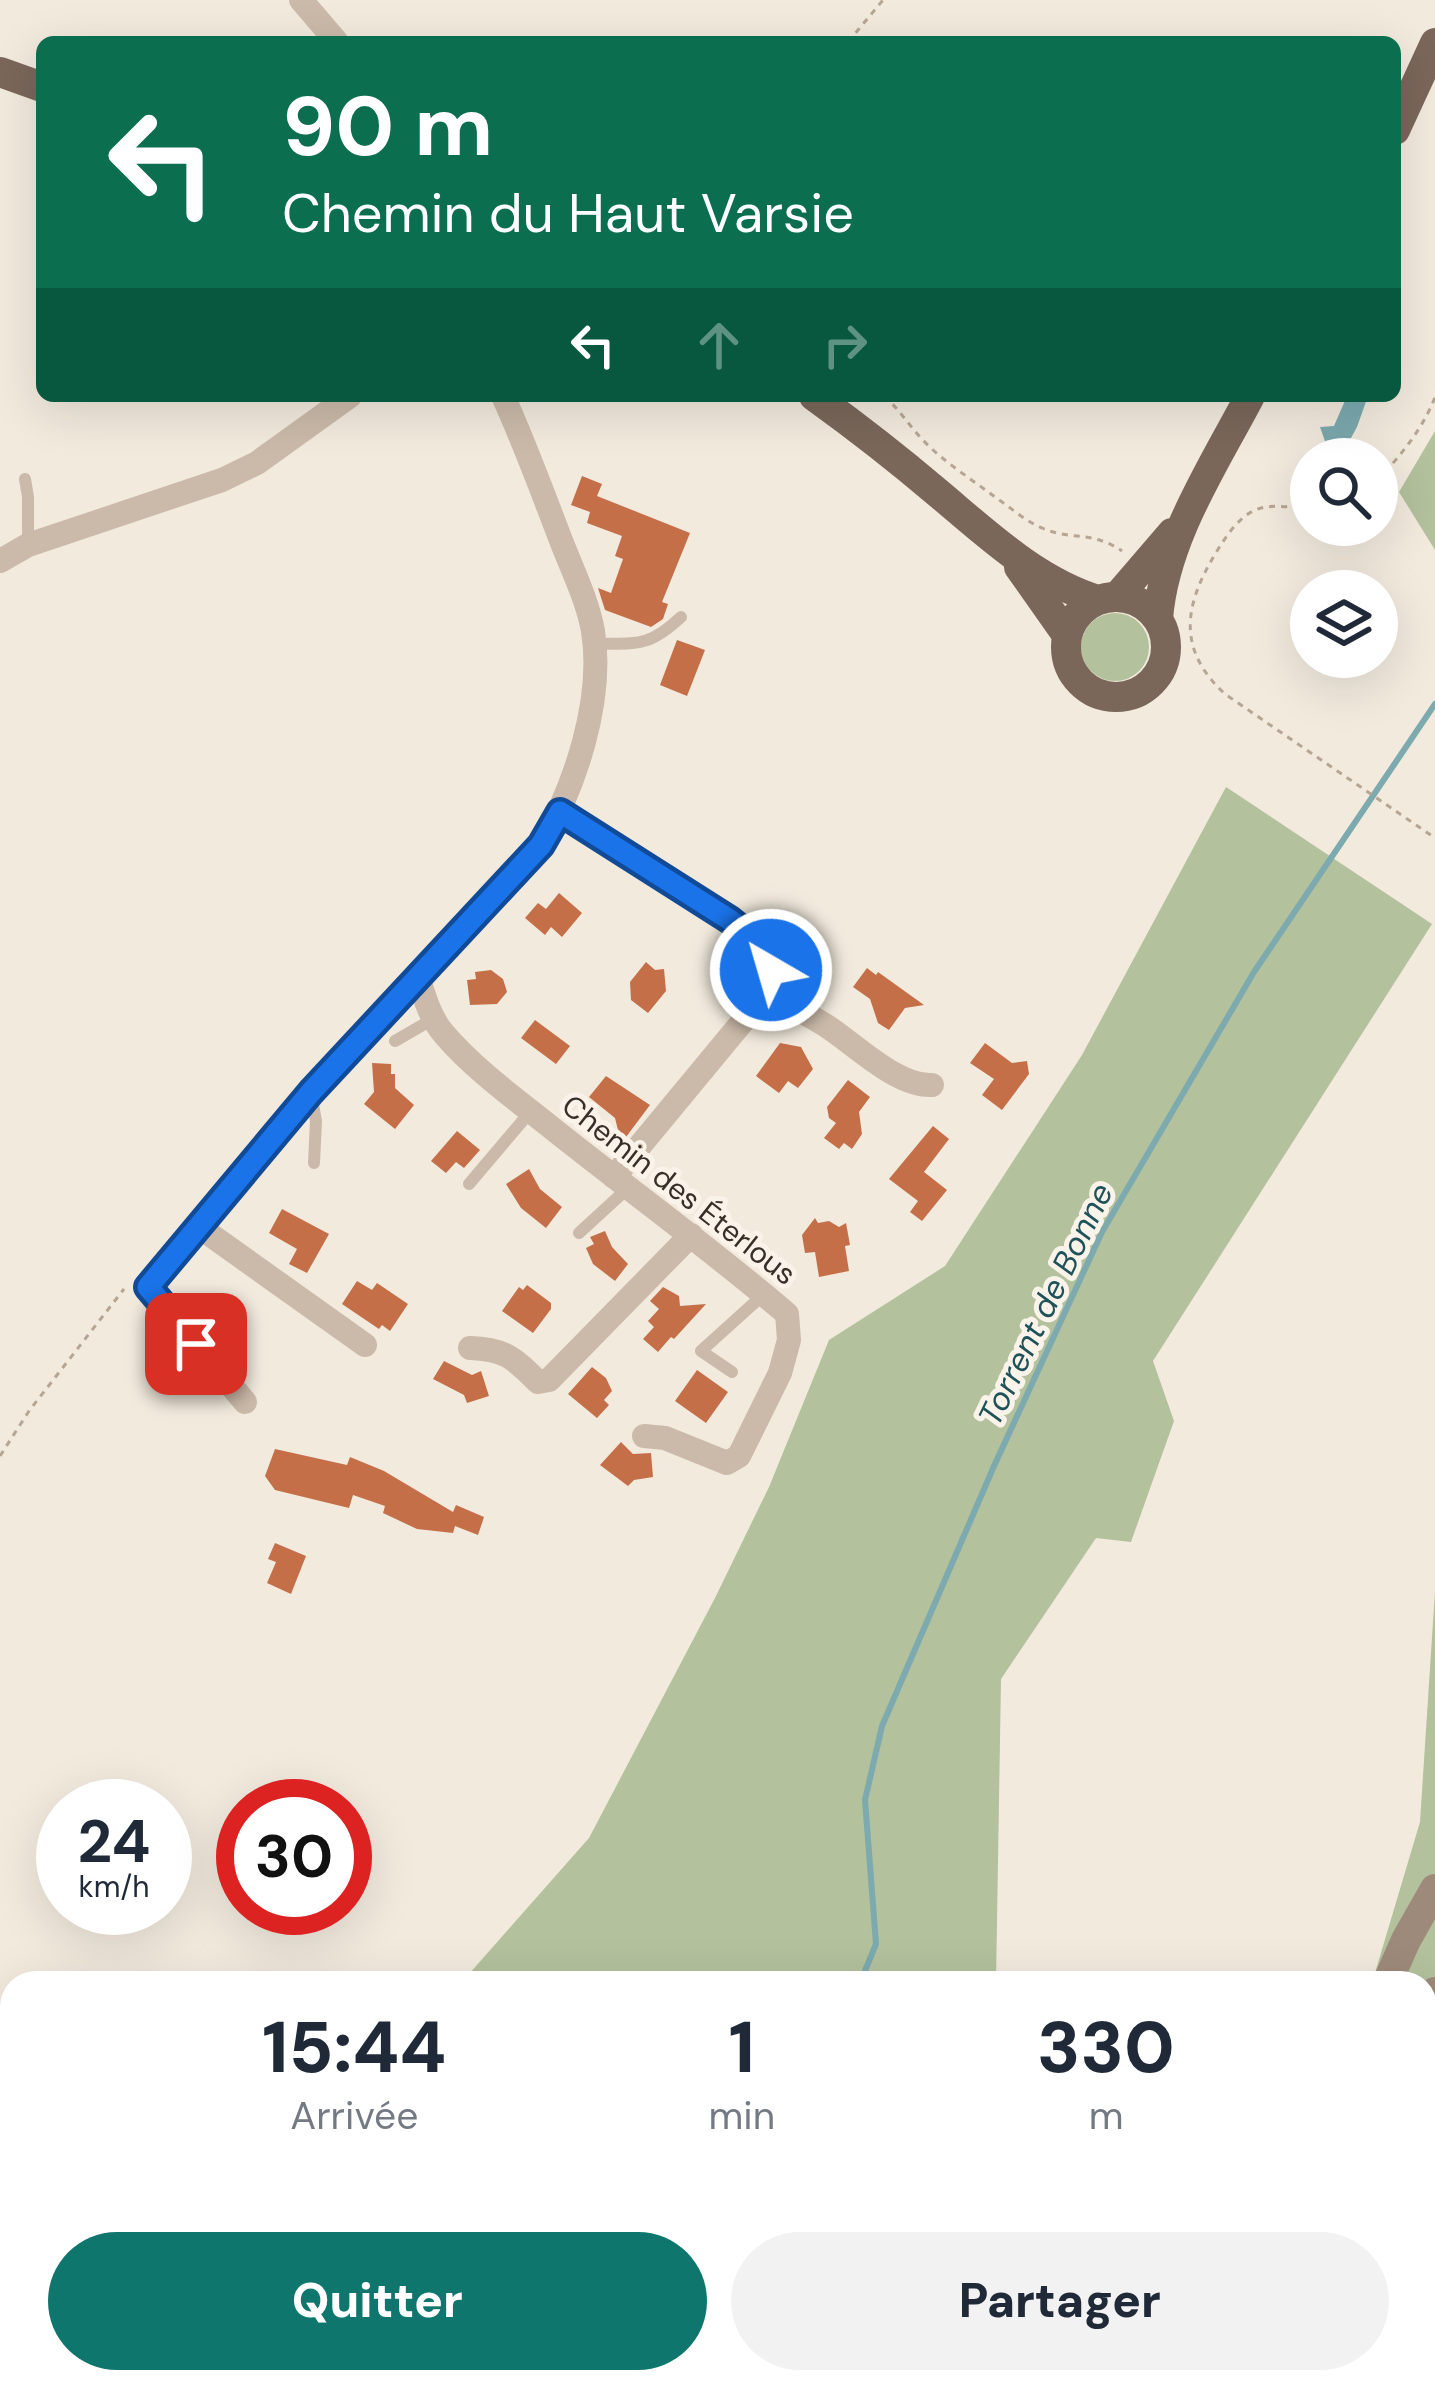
<!DOCTYPE html>
<html lang="fr">
<head>
<meta charset="utf-8">
<style>
  :root { --surface:#fff; --page:#f2f2f3; --text:#1f2937; --muted:#747a83; --accent:#0f766e }
  body { margin:0; font-family:"DM Sans",sans-serif; background:var(--page); color:var(--text); height:100vh; display:flex; flex-direction:column; font-size:45px; white-space:nowrap }
  * { box-sizing:border-box; margin:0 }
  p { font-size:39px; color:var(--muted) }
  .icon { flex:none; width:66px; height:66px; fill:none; stroke:currentColor; stroke-width:2; stroke-linecap:round; stroke-linejoin:round }
  .map { position:relative; flex:1; overflow:hidden }
  .details { position:absolute; left:0px; top:1971px; width:1437px; height:423px; display:flex; flex-direction:column; background:var(--surface); border-radius:36px 36px 0 0; box-shadow:0 12px 48px #0002 }
  .details>* { flex:none }
  .hud { position:absolute; left:36px; top:36px; width:1365px; height:366px; border-radius:18px; box-shadow:0 12px 48px #0002; background:#0b6e4f; color:#fff; overflow:hidden }
  .tools { position:absolute; left:1290px; top:438px; display:grid; gap:24px }
  .tools a { display:grid; place-items:center; width:108px; height:108px; border-radius:50%; background:var(--surface); box-shadow:0 12px 48px #0002; font-size:60px }
  .speed { position:absolute; left:36px; top:1779px; display:flex; gap:24px; font-size:60px; font-weight:700; text-align:center }
  .speed>* { display:grid; place-content:center; width:156px; height:156px; border-radius:50%; background:var(--surface); box-shadow:0 12px 48px #0002; line-height:1 }
  .speed small { font-size:30px; font-weight:400 }
  .speed .limit { border:18px solid #d22; background:#fff; color:#111 }
  .pin { position:absolute; display:grid; place-items:center; width:102px; height:102px; color:#fff; margin:-51px; border-radius:24px; box-shadow:0 6px 18px #0006 }
  .me { position:absolute; width:132px; margin:-66px; rotate:322deg; stroke-linejoin:round; filter:drop-shadow(0 0 9px #0008) }
  .turn { display:flex; align-items:center; gap:42px; height:252px; padding:0 48px; font-size:54px }
  .turn .icon { width:156px; height:156px; stroke-width:2.5 }
  .turn b { display:block; font-size:84px; line-height:102px }
  .lanes { display:flex; align-items:center; height:114px; padding:0 48px; background:#0003; justify-content:center; gap:60px; direction:ltr }
  .lanes .off { opacity:.35 }
  .eta { display:flex; justify-content:space-evenly; align-items:center; height:204px; text-align:center }
  .eta b { font-size:72px; font-weight:800; line-height:84px }
  .primary-button { display:flex; gap:24px; margin-top:auto; padding:24px 48px }
  .primary-button a { flex:1; height:138px; border-radius:72px; background:var(--accent); color:#fff; font-size:48px; font-weight:800; line-height:138px; text-align:center }
  .primary-button a+a { background:var(--page); color:var(--text) }
  .map>svg:first-child { display:block }
  .green { fill:#b3c19d }
  .water { fill:#7caaaf }
  .lines { fill:none; stroke-linecap:round; stroke-linejoin:round }
  .stream { stroke:#7caaaf; stroke-width:6 }
  .building { fill:#c56f49 }
  .path { stroke:#b6a593; stroke-width:3; stroke-dasharray:6 6; stroke-linecap:butt }
  .lane { stroke:#cbbaa9; stroke-width:12 }
  .street { stroke:#cbbaa9; stroke-width:24 }
  .secondary { stroke:#9e8a7a; stroke-width:30 }
  .primary { stroke:#7a675a; stroke-width:30 }
  .route-casing { stroke:#114b97; stroke-width:30 }
  .route { stroke:#1a73e8; stroke-width:21 }
  .labels { text-anchor:middle; stroke-width:10; stroke-linejoin:round; paint-order:stroke }
  .street-label { font-size:30px; fill:#382f29; stroke:#faf3ea }
  .water-label { font-size:33px; font-style:italic; fill:#1f5259; stroke:#faf3ea }
</style>
</head>
<body>
<div class="map">
<svg width="1435" height="2393" viewBox="0 0 1435 2393">
  <rect width="100%" height="100%" fill="#f2eadd"/>
  <path class="green" d="M1435 431V550L1399 492Z
    M1081 647a34 34 0 1 1 68 0a34 34 0 1 1-68 0Z
    M1226 787 1432 924 1153 1361 1174 1421 1131 1542 1096 1538 1001 1679 996 1983H461L589 1838 715 1598 769 1487 829 1340 945 1266 1082 1055Z
    M1435 1591V2042L1425 2054V1983H1372L1420 1822Z
    M0 2244 12 2245V2382H941L939 2393H14L0 2390Z"/>
  <path class="water" d="M1347 396H1368L1357 427 1346 447H1327L1320 427 1334 426Z"/>
  <g class="lines">
    <path class="stream" d="M860 1983 876 1944 865 1800 882 1726 994 1466 1102 1232 1254 972 1435 704
      M615 2382 639 2393
      M717 2393 719 2382"/>
  </g>
  <path class="building" d="M582 476 602 484 597 496 690 533 662 602 668 604 663 619 651 627 605 610 598 588 611 593 623 559 615 556 622 536 587 523 590 512 571 505Z
    M677 640 705 650 687 696 660 685Z
    M559 893 582 913 562 937 551 927 545 935 525 918 538 903 546 909Z
    M646 962 655 970 664 969 666 991 648 1013 631 1000 630 982Z
    M867 968 876 975 878 972 924 1005 905 1008 889 1030 878 1023 870 999 853 987Z
    M491 970 503 979 507 992 497 1004 470 1005 467 980 476 979 475 972Z
    M535 1020 570 1046 556 1064 521 1038Z
    M780 1043 801 1047 813 1069 798 1088 788 1081 779 1093 756 1076Z
    M985 1043 1012 1063 1027 1061 1029 1074 1002 1110 982 1095 994 1079 970 1063Z
    M372 1063 391 1064V1074H395V1088L414 1105 395 1129 364 1104 374 1092Z
    M606 1076 650 1105 626 1137 618 1130 615 1118 589 1097Z
    M848 1080 870 1097 859 1112 862 1134 852 1149 844 1143 839 1149 824 1138 836 1123 829 1118 827 1107Z
    M933 1126 949 1139 924 1172 947 1190 922 1221 910 1212 918 1201 889 1179Z
    M457 1131 480 1150 464 1168 456 1162 446 1173 431 1161Z
    M529 1169 540 1189 562 1207 546 1228 521 1208 506 1184Z
    M282 1209 329 1234 307 1273 289 1264 297 1249 269 1233Z
    M815 1218 818 1223 829 1221 839 1227 846 1223 850 1245 845 1246 849 1271 819 1277 815 1252 805 1253 802 1235Z
    M605 1231 612 1247 628 1264 615 1281 593 1264 586 1248 594 1244 590 1237Z
    M357 1281 372 1290 377 1283 408 1304 390 1331 382 1325 379 1329 342 1304Z
    M527 1285 551 1303V1309L533 1333 502 1311 519 1287 523 1290Z
    M663 1287 679 1296 680 1306 706 1304 674 1339 671 1337 658 1352 643 1339 654 1327 648 1321 659 1309 650 1301Z
    M444 1361 472 1375 481 1371 489 1396 467 1403 464 1395 433 1379Z
    M592 1367 606 1378 612 1391 604 1400 609 1405 597 1418 568 1394Z
    M697 1370 728 1392 706 1423 675 1401Z
    M621 1442 633 1454 651 1453 653 1477 634 1480 628 1486 600 1465Z
    M275 1449 347 1465 350 1457 384 1471 453 1512 456 1505 484 1517 478 1535 455 1526 453 1533 417 1529 383 1513 385 1506 353 1495 349 1508 275 1490 265 1476Z
    M275 1543 306 1556 291 1594 267 1583 276 1562 268 1559Z"/>
  <g class="lines">
    <path class="path" d="M848 42 883 0
      M884 396C899 409 908 424 921 438 942 461 970 478 995 497 1010 507 1025 521 1042 528 1071 541 1091 530 1122 551
      M1377 481C1400 456 1423 429 1435 397
      M1311 509C1293 508 1272 503 1255 510 1238 518 1227 535 1217 551 1185 603 1175 648 1225 694L1435 838
      M0 1456 29 1411 124 1289
      M0 2048 12 2045"/>
    <path class="lane" d="M25 479 28 497V544
      M594 644C637 643 648 648 681 617
      M395 1041 433 1019
      M311 1093 316 1121 314 1163
      M469 1184 530 1112
      M579 1233 628 1188
      M732 1372 701 1351 763 1295"/>
    <path class="street" d="M301 0 337 42
      M0 561 28 545 222 480 257 463 350 396
      M561 812 730 920 766 949 771 970 767 992 614 1177
      M418 976C424 996 430 1018 444 1034 474 1069 513 1097 548 1125 628 1189 710 1248 787 1314L789 1340 780 1373 739 1456 727 1463 665 1438 644 1436
      M767 992C786 1003 807 1014 825 1025 855 1044 897 1087 932 1085
      M198 1226 365 1345
      M470 1348C505 1349 514 1358 538 1382L549 1380 691 1235
      M245 1402 148 1287 311 1092 541 845C575 787 604 700 593 631 588 602 573 571 562 543 543 494 525 444 503 396"/>
    <path class="secondary" d="M1387 1983 1406 1940 1435 1889
      M1425 2003 1435 1992"/>
    <path class="primary" d="M0 72 42 87
      M1395 130 1435 43
      M814 396C857 427 898 459 938 493 987 534 1036 581 1098 600
      M1019 567 1067 635
      M1066 647a50 50 0 1 1 100 0a50 50 0 1 1-100 0Z
      M1117 597 1172 533
      M1158 619C1164 539 1214 465 1250 396"/>
  </g>
  <g class="lines">
    <g class="route-casing">
      <path id="route" d="M196 1344 148 1287 311 1092 541 845 560 812 730 920 766 949 771 970"/>
    </g>
    <use href="#route" class="route"/>
  </g>
  <g class="labels">
    <g class="street-label">
      <text transform="translate(679 1190) rotate(38)" y="10">Chemin des Éterlous</text>
    </g>
    <g class="water-label">
      <text transform="translate(1045 1304) rotate(-64)" y="12">Torrent de Bonne</text>
    </g>
  </g>
</svg>
<div class="tools">
<a><svg class="icon" aria-label="search" viewBox="0 0 24 24"><circle cx="10" cy="10" r="6"/><path d="M15 15l6 6"/></svg></a>
<a><svg class="icon" aria-label="layers" viewBox="0 0 24 24"><path d="M12 4l9 5-9 5-9-5zM3 14l9 5 9-5"/></svg></a>
</div>
<div class="speed"><div>24<small>km/h</small></div><div class="limit">30</div></div>
<div class="pin" style="left:196px;top:1344px;background:#d93025"><svg class="icon" aria-label="arrive" viewBox="0 0 24 24"><path d="M6 21V4h12l-3 4 3 4H6"/></svg></div>
<svg class="me" style="left:771px;top:970px" viewBox="-20 -20 40 40"><circle r="17" fill="#1a73e8" stroke="#fff" stroke-width="3"/><path d="M0-11L8 9 0 5-8 9z" fill="#fff"/></svg>
<div class="hud">
<div class="turn"><svg class="icon" aria-label="left" viewBox="0 0 24 24"><path d="M17 20v-9H6M10 6l-5 5 5 5"/></svg><div><b>90 m</b>Chemin du Haut Varsie</div></div>
<div class="lanes"><svg class="icon" aria-label="left" viewBox="0 0 24 24"><path d="M17 20v-9H6M10 6l-5 5 5 5"/></svg><svg class="icon off" aria-label="ahead" viewBox="0 0 24 24"><path d="M12 20V5M6 11l6-6 6 6"/></svg><svg class="icon off" aria-label="right" viewBox="0 0 24 24"><path d="M7 20v-9h11M14 6l5 5-5 5"/></svg></div>
</div>
<section class="details">
<div class="eta">
<div><b>15:44</b><p>Arrivée</p></div>
<div><b>1</b><p>min</p></div>
<div><b>330</b><p>m</p></div>
</div>
<div class="primary-button"><a>Quitter</a><a>Partager</a></div>
</section>
</div>
</body>
</html>
